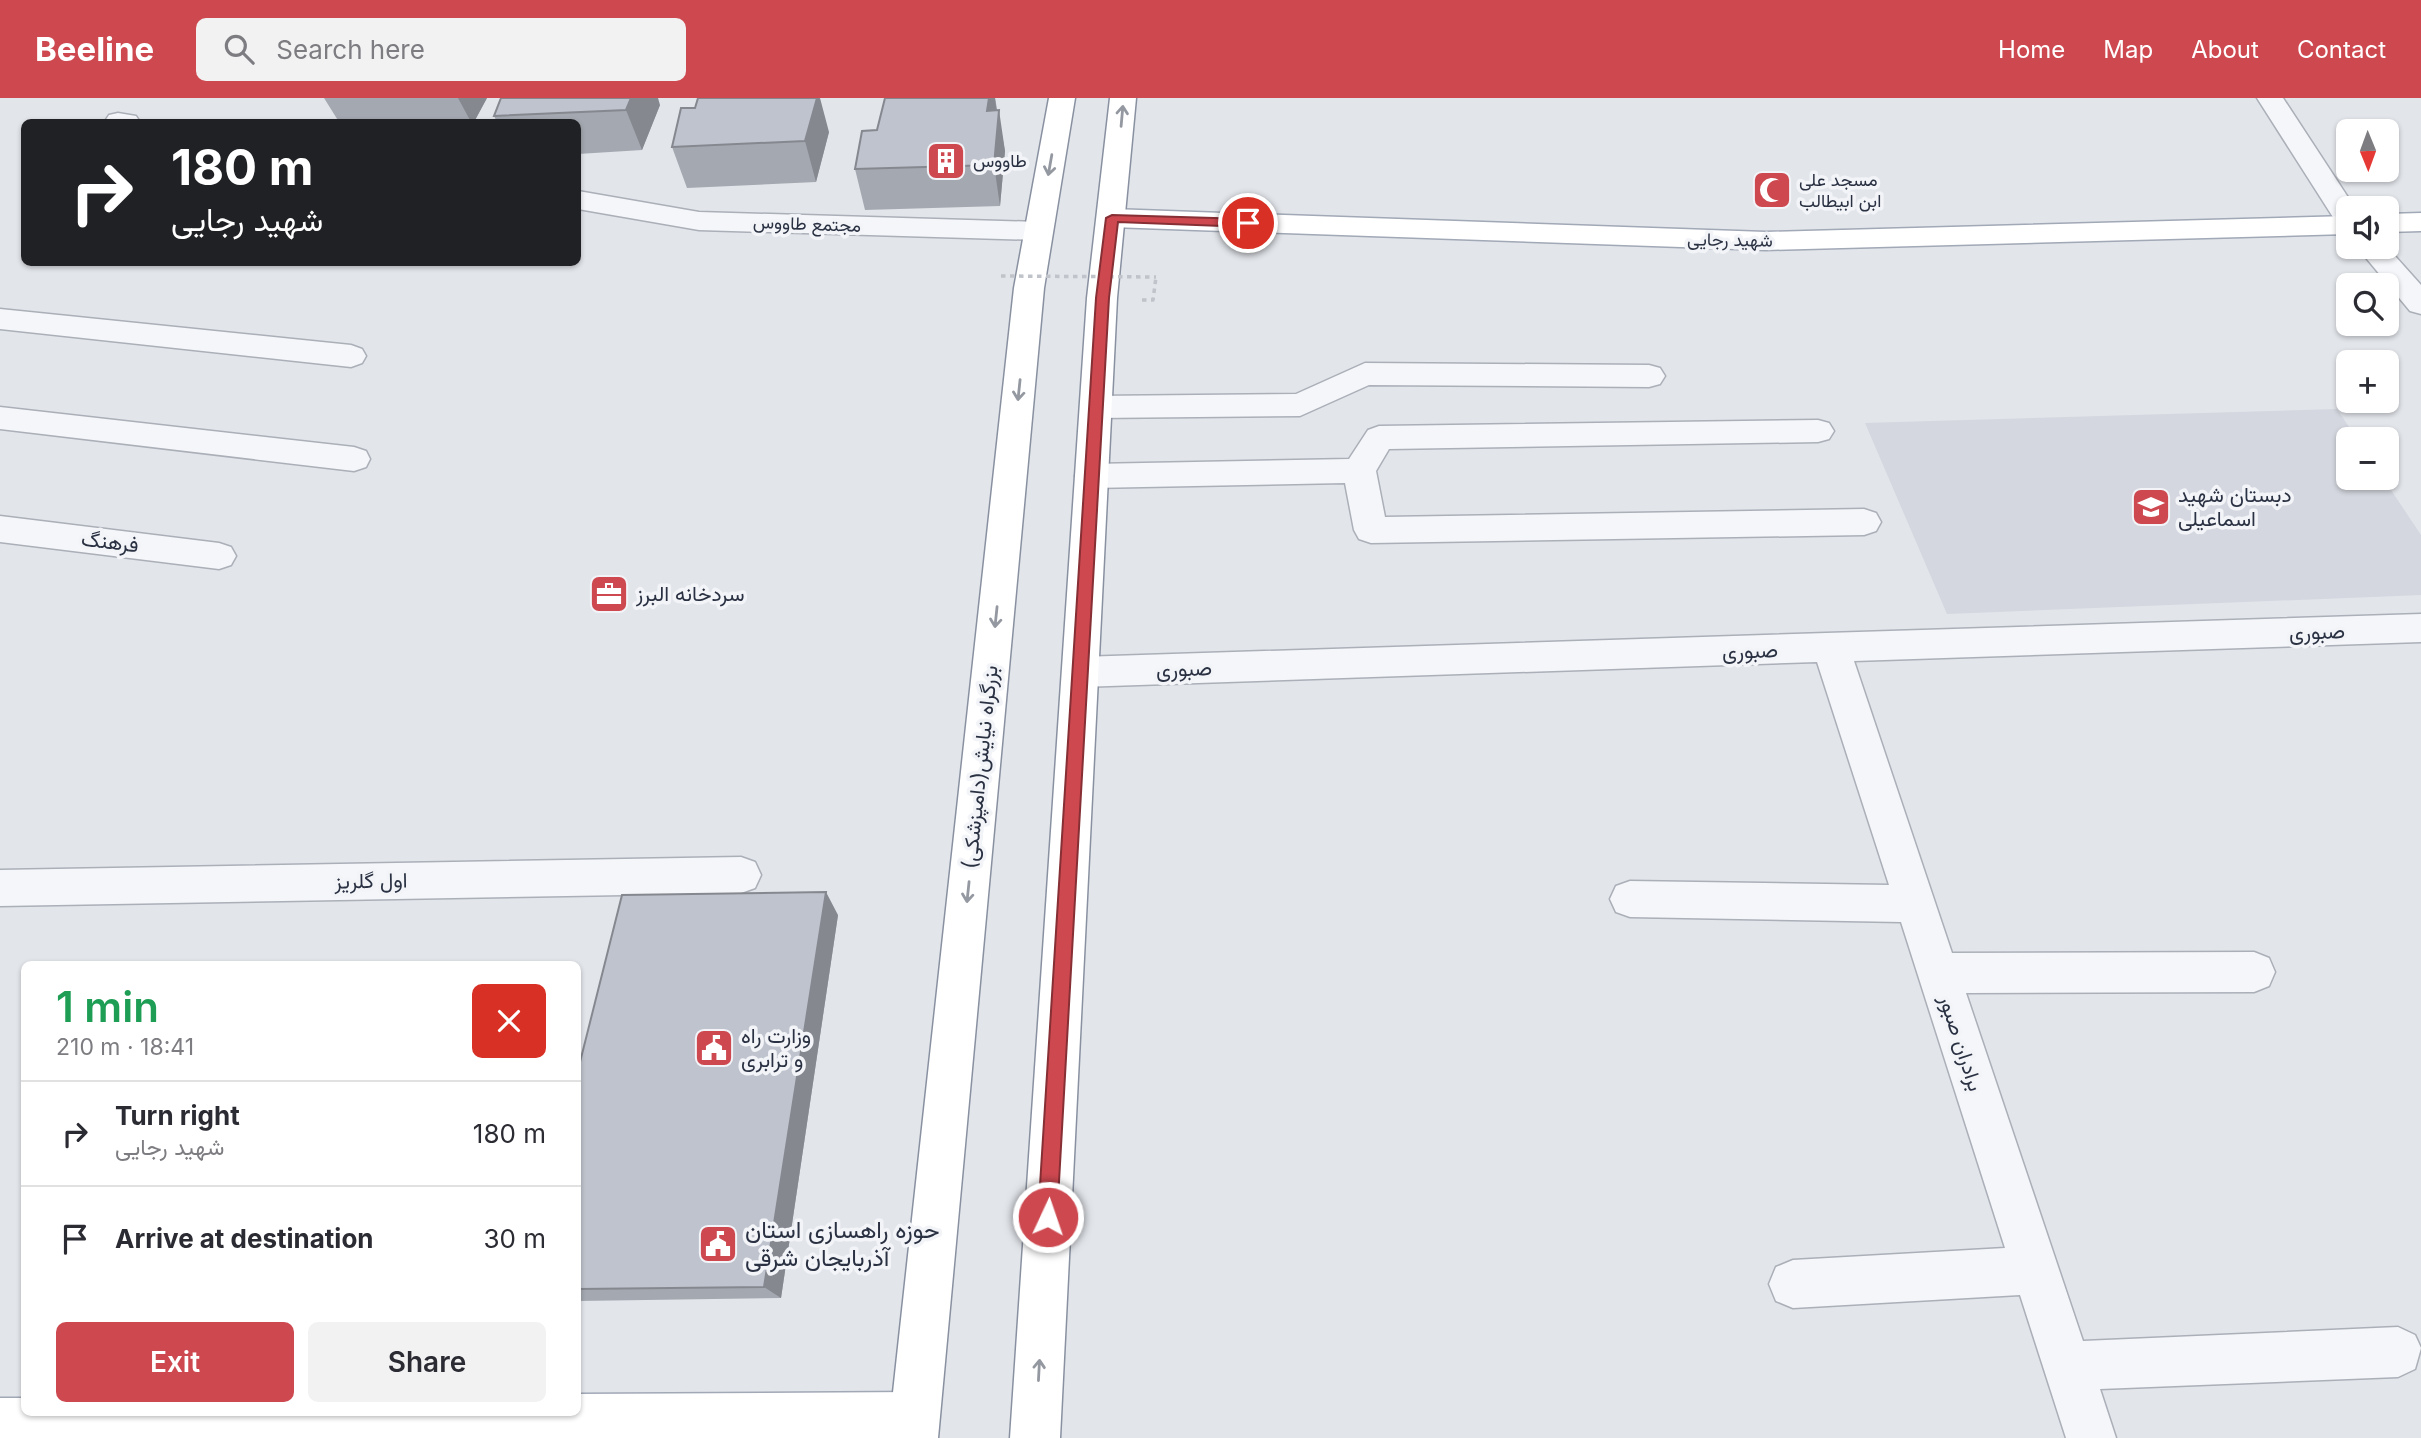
<!DOCTYPE html>
<html lang="en">
<head>
<meta charset="utf-8">
<style>
  :root { --surface:#fff; --page:#f2f2f3; --text:#2b2b33; --muted:#7c7c81; --line:#e1e1e2; --accent:#ce4850 }
  body { margin:0; font-family:Inter,Vazirmatn,sans-serif; background:var(--page); color:var(--text); height:100vh; display:flex; flex-direction:column; font-size:26px; white-space:nowrap }
  * { box-sizing:border-box; margin:0 }
  p { font-size:23px; color:var(--muted) }
  .icon { flex:none; width:38px; height:38px; fill:none; stroke:currentColor; stroke-width:2; stroke-linecap:round; stroke-linejoin:round }
  .map { position:relative; flex:1; overflow:hidden }
  .side { position:absolute; left:21px; top:863px; width:560px; height:455px; display:flex; flex-direction:column; background:var(--surface); border-radius:10px; box-shadow:0 2px 5px #0004 }
  .side>* { flex:none }
  .guide { position:absolute; left:21px; top:21px; width:560px; height:147px; border-radius:10px; box-shadow:0 2px 5px #0004; background:#202124; color:#fff; overflow:hidden }
  .needle { width:46px; rotate:179deg }
  .fabs { position:absolute; left:2336px; top:21px; display:grid; gap:14px }
  .fabs a { display:grid; place-items:center; width:63px; height:63px; border-radius:10px; background:var(--surface); box-shadow:0 2px 5px #0004; font-size:35px }
  .pin { position:absolute; display:grid; place-items:center; width:60px; height:60px; color:#fff; margin:-30px; border:4px solid #fff; border-radius:50%; box-shadow:0 2px 7px #0007 }
  .me { position:absolute; width:77px; margin:-38px; rotate:3deg; stroke-linejoin:round; filter:drop-shadow(0 0 5px #0008) }
  .turn { display:flex; align-items:center; gap:24px; height:147px; padding:0 35px; font-size:32px }
  .turn .icon { width:91px; height:91px; stroke-width:2.5 }
  .turn b { display:block; font-size:49px; line-height:60px }
  .round { display:grid; place-items:center; flex:none; width:74px; height:74px; border-radius:10px; background:var(--page) }
  .headline { display:flex; align-items:center; justify-content:space-between; height:119px; padding:0 35px }
  h1 { font-size:42px; font-weight:600; line-height:52px; color:#1e9e55 }
  .primary-button { display:flex; gap:14px; margin-top:auto; padding:14px 35px }
  .primary-button a { flex:1; height:80px; border-radius:10px; background:var(--accent); color:#fff; font-size:28px; font-weight:600; line-height:80px; text-align:center }
  .primary-button a+a { background:var(--page); color:var(--text) }
  ul { padding:0; list-style:none }
  li { display:flex; align-items:center; gap:21px; height:105px; padding:0 35px; border-top:2px solid var(--line) }
  li div { flex:1 }
  li b { display:block; font-size:26px }
  li em { font-style:normal }
  header { display:flex; align-items:center; gap:42px; box-sizing:border-box; height:98px; padding:0 35px; background:var(--accent); color:#fff }
  header strong { font-size:33px }
  nav { display:flex; gap:38px; margin-inline-start:auto; font-size:24px }
  .search { width:490px; height:63px; background:var(--page); display:flex; align-items:center; gap:18px; box-sizing:border-box; padding:0 24px; border-radius:10px; color:var(--muted); font-size:26px }
  .map>svg:first-child { display:block }
  .built { fill:#d4d7df }
  .lines { fill:none; stroke-linecap:round; stroke-linejoin:round }
  .minor-casing { stroke:#abafb8; stroke-width:3 }
  .major-casing { stroke:#a1a8b6; stroke-width:3 }
  .highway-casing { stroke:#8991a1; stroke-width:3 }
  .path { stroke:#c0c3c9; stroke-width:3.5; stroke-dasharray:4.5 4.5; stroke-linecap:butt }
  .minor { fill:#f5f6f9; fill-rule:evenodd }
  .major { fill:#fff; fill-rule:evenodd }
  .highway { fill:#fff; fill-rule:evenodd }
  .path-bridge { stroke:#c0c3c9; stroke-width:3.5; stroke-dasharray:4.5 4.5; stroke-linecap:butt }
  .wall { fill:#a4a8b0 }
  .shaded-wall { fill:#868890 }
  .building { fill:#bfc3cd; stroke:#868890; stroke-width:2 }
  .oneway { stroke:#9498a0 }
  .route { fill:#ce4850; stroke:#862f34; stroke-width:2 }
  .labels { text-anchor:middle; stroke-width:7; stroke-linejoin:round; paint-order:stroke }
  .far-poi-label { font-size:18px; fill:#2a3142; stroke:#f2f4f8; text-anchor:start }
  .far-street-label { font-size:18px; fill:#2a3142; stroke:#f2f4f8 }
  .poi-label { font-size:21px; fill:#2a3142; stroke:#f2f4f8; text-anchor:start }
  .street-label { font-size:21px; fill:#2a3142; stroke:#f2f4f8 }
  .near-poi-label { font-size:24px; fill:#2a3142; stroke:#f2f4f8; text-anchor:start }
</style>
</head>
<body>
<header>
<strong>Beeline</strong>
<div class="search"><svg class="icon" aria-label="search" viewBox="0 0 24 24"><circle cx="10" cy="10" r="6"/><path d="M15 15l6 6"/></svg>Search here</div>
<nav><a>Home</a><a>Map</a><a>About</a><a>Contact</a></nav>
</header>
<div class="map">
<svg width="2421" height="1340" viewBox="0 0 2421 1340">
  <rect width="100%" height="100%" fill="#e2e5ea"/>
  <path class="built" d="M2337 311 2357 341H2348V380H2383L2421 437V497L1947 516 1865 325Z"/>
  <g class="lines">
    <g class="minor-casing">
      <path id="minor" d="M2257 0H2283L2355 110H2348V130L2338 127Z
        M118 15 136 18 140 24 105 23 109 17Z
        M578 93 699 114 1039 124 1049 127 1053 133 1049 139 1039 142 699 132 578 111Z
        M2357 149H2387L2421 187V216L2410 213Z
        M0 211 351 247 362 251 366 258 362 265 351 269 0 231Z
        M1365 265 1649 267 1660 270 1665 278 1660 286 1649 289 1369 287 1300 318 1096 320 1085 317 1080 309 1085 301 1096 298 1296 296Z
        M0 309 354 349 366 353 370 361 366 369 354 373 0 331Z
        M1818 322 1829 325 1834 333 1829 341 1818 344 1389 351 1376 373 1385 419 1864 411 1876 415 1881 424 1876 433 1864 437 1371 445 1359 441 1354 432 1345 385 1092 390 1080 387 1075 378 1080 369 1092 366 1349 361 1368 332 1379 328Z
        M0 418 219 445 231 449 236 458 231 467 219 471 0 444Z
        M2421 516V544L1854 563 1952 855 2254 854 2269 860 2275 874 2269 888 2254 894 1966 895 2083 1243 2398 1229 2415 1237 2421 1250 2415 1271 2398 1279 2100 1291 2116 1340H2066L2020 1197 1793 1210 1776 1203 1769 1186 1776 1169 1793 1162 2005 1150 1901 824 1630 819 1616 814 1610 801 1616 788 1630 783 1889 787 1817 564 1080 589 1067 585 1062 574 1067 563 1080 559Z
        M741 759 755 764 761 777 755 790 741 795 0 808V772Z"/>
    </g>
    <g class="major-casing">
      <path id="major" d="M1112 111 1766 134 2348 118V136L1766 152 1112 129 1102 126 1098 120 1102 114Z
        M2421 115V133L2387 134V116Z
        M914 1294 932 1301 939 1319 932 1337 924 1340H0V1300H24V1314H578V1296Z"/>
    </g>
    <g class="highway-casing">
      <path id="highway" d="M1049 0H1075L1044 190 938 1340H888L1014 190Z
        M1110 0H1136L1117 200 1060 1340H1010L1087 200Z"/>
    </g>
    <path class="path" d="M1142 202H1153L1156 179"/>
    <use href="#minor" class="minor"/>
    <use href="#major" class="major"/>
    <use href="#highway" class="highway"/>
    <path class="path-bridge" d="M1001 178 1156 179"/>
  </g>
  <path class="wall" d="M324 0H487L474 24H339Z
    M885 0H995L1005 53 1000 108 865 112 855 71 877 32Z
    M660 7 642 52 578 56V24H497L494 18Z
    M695 10 829 34 816 84 687 90 672 49Z
    M838 817 781 1200 578 1203V972Z"/>
  <path class="shaded-wall" d="M458 0H487L474 24H471Z
    M631 0H658L660 7 642 52 626 12Z
    M804 0H820L829 34 816 84 805 43Z
    M989 0H995L998 25 987 13Z
    M999 12 1005 53 1000 108 994 67Z
    M826 794 838 817 781 1200 764 1189Z"/>
  <path class="building" d="M501 0H631L626 12 494 18Z
    M698 0H817L805 43 672 49 681 10H695Z
    M885 0H989L987 13 999 12 994 67 855 71 862 33 877 32Z
    M826 794 764 1189 578 1191V972L622 797Z"/>
  <defs><path id="oneway-shaft" d="M-6 0H5M1.5-3L5.5 0L1.5 3" fill="none" stroke-width="1.6" stroke-linecap="round" stroke-linejoin="round" transform="scale(1.75)"/></defs>
  <g class="oneway">
    <use href="#oneway-shaft" transform="translate(1122 18) rotate(-85)"/>
    <use href="#oneway-shaft" transform="translate(1050 67) rotate(100)"/>
    <use href="#oneway-shaft" transform="translate(1019 292) rotate(96)"/>
    <use href="#oneway-shaft" transform="translate(996 519) rotate(96)"/>
    <use href="#oneway-shaft" transform="translate(968 794) rotate(96)"/>
    <use href="#oneway-shaft" transform="translate(1039 1272) rotate(-87)"/>
  </g>
  <path class="route" d="M1112 117 1248 121 1254 125 1248 129 1118 124 1109 200 1057 1119 1055 1126 1048 1129 1041 1126 1038 1119 1096 200 1106 120Z"/>
  <defs>
    <g id="building-square" transform="scale(2.0125)"><rect x="-9" y="-9" width="18" height="18" rx="4" fill="#ce4850" stroke="#f2f4f8"/><path d="M-4-6H4V6H1V3H-1V6H-4ZM-2.5-4.3h1.7v1.8h-1.7ZM.8-4.3h1.7v1.8H.8ZM-2.5-1h1.7V.8h-1.7ZM.8-1h1.7V.8H.8Z" fill="#fff"/></g>
    <g id="mosque-square" transform="scale(2.0125)"><rect x="-9" y="-9" width="18" height="18" rx="4" fill="#ce4850" stroke="#f2f4f8"/><path d="M3.5-4.9A6 6 0 1 0 3.5 4.9A5 5 0 1 1 3.5-4.9Z" fill="#fff"/></g>
    <g id="school-square" transform="scale(2.0125)"><rect x="-9" y="-9" width="18" height="18" rx="4" fill="#ce4850" stroke="#f2f4f8"/><path d="M0-5L7-2L0 1L-7-2ZM-4 1L0 2.5L4 1V4Q0 6-4 4Z" fill="#fff"/></g>
    <g id="office-square" transform="scale(2.0125)"><rect x="-9" y="-9" width="18" height="18" rx="4" fill="#ce4850" stroke="#f2f4f8"/><path d="M-6-3h4V-5.5h4V-3h4V5H-6ZM-1-4.5V-3h2v-1.5ZM-6 0V1H6V0Z" fill="#fff"/></g>
    <g id="civic-square" transform="scale(2.0125)"><rect x="-9" y="-9" width="18" height="18" rx="4" fill="#ce4850" stroke="#f2f4f8"/><path d="M-.6-6.5H3V-4.5H.6V-3L4-1V1h2V6H-6V1h2V-1L-.6-3ZM-1.2 2.5V6h2.4V2.5Z" fill="#fff"/></g>
  </defs>
  <g fill-rule="evenodd">
    <use href="#building-square" x="946" y="63"/>
    <use href="#mosque-square" x="1772" y="92"/>
    <use href="#school-square" x="2151" y="409"/>
    <use href="#office-square" x="609" y="496"/>
    <use href="#civic-square" x="714" y="950"/>
    <use href="#civic-square" x="718" y="1146"/>
  </g>
  <g class="labels">
    <g class="far-poi-label">
      <text x="973" y="69">طاووس</text>
      <text x="1799" y="88">مسجد علی<tspan x="1799" dy="21">ابن ابیطالب</tspan></text>
    </g>
    <g class="far-street-label">
      <text transform="translate(807 126) rotate(2)" y="6">مجتمع طاووس</text>
      <text transform="translate(1730 142) rotate(1)" y="6">شهید رجایی</text>
    </g>
    <g class="poi-label">
      <text x="2178" y="404">دبستان شهید<tspan x="2178" dy="24">اسماعیلی</tspan></text>
      <text x="636" y="503">سردخانه البرز</text>
      <text x="741" y="945">وزارت راه<tspan x="741" dy="24">و ترابری</tspan></text>
    </g>
    <g class="street-label">
      <text transform="translate(110 444) rotate(7)" y="7">فرهنگ</text>
      <text transform="translate(2317 534) rotate(-2)" y="7">صبوری</text>
      <text transform="translate(1750 553) rotate(-2)" y="7">صبوری</text>
      <text transform="translate(1184 571) rotate(-2)" y="7">صبوری</text>
      <text transform="translate(980 669) rotate(-84)" y="7">بزرگراه نیایش(دامپزشکی)</text>
      <text transform="translate(371 783) rotate(-1)" y="7">اول گلریز</text>
      <text transform="translate(1961 945) rotate(72)" y="7">برادران صبور</text>
    </g>
    <g class="near-poi-label">
      <text x="745" y="1140">حوزه راهسازی استان<tspan x="745" dy="28">آذربایجان شرقی</tspan></text>
    </g>
  </g>
</svg>
<div class="fabs">
<a><svg class="needle" viewBox="-14 -14 28 28"><path d="M0-13l5 13h-10z" fill="#e53935"/><path d="M0 13l5-13h-10z" fill="#7c7c81"/></svg></a>
<a><svg class="icon" aria-label="sound" viewBox="0 0 24 24"><path d="M4 9h4l5-4v14l-5-4H4zM17 9q2 3 0 6"/></svg></a>
<a><svg class="icon" aria-label="search" viewBox="0 0 24 24"><circle cx="10" cy="10" r="6"/><path d="M15 15l6 6"/></svg></a>
<a>+</a>
<a>−</a>
</div>
<div class="pin" style="left:1248px;top:125px;background:#d93025"><svg class="icon" aria-label="arrive" viewBox="0 0 24 24"><path d="M6 21V4h12l-3 4 3 4H6"/></svg></div>
<svg class="me" style="left:1048px;top:1119px" viewBox="-20 -20 40 40"><circle r="17" fill="#ce4850" stroke="#fff" stroke-width="3"/><path d="M0-11L8 9 0 5-8 9z" fill="#fff"/></svg>
<div class="guide">
<div class="turn"><svg class="icon" aria-label="right" viewBox="0 0 24 24"><path d="M7 20v-9h11M14 6l5 5-5 5"/></svg><div><b>180 m</b>شهید رجایی</div></div>
</div>
<section class="side">
<div class="headline"><div><h1>1 min</h1><p>210 m · 18:41</p></div><a class="round" style="background:#d93025;color:#fff"><svg class="icon" aria-label="close" viewBox="0 0 24 24"><path d="M6 6l12 12M18 6L6 18"/></svg></a></div>
<ul>
<li><svg class="icon" aria-label="right" viewBox="0 0 24 24"><path d="M7 20v-9h11M14 6l5 5-5 5"/></svg><div><b>Turn right</b><p>شهید رجایی</p></div><em>180 m</em></li>
<li><svg class="icon" aria-label="arrive" viewBox="0 0 24 24"><path d="M6 21V4h12l-3 4 3 4H6"/></svg><div><b>Arrive at destination</b></div><em>30 m</em></li>
</ul>
<div class="primary-button"><a>Exit</a><a>Share</a></div>
</section>
</div>
</body>
</html>
